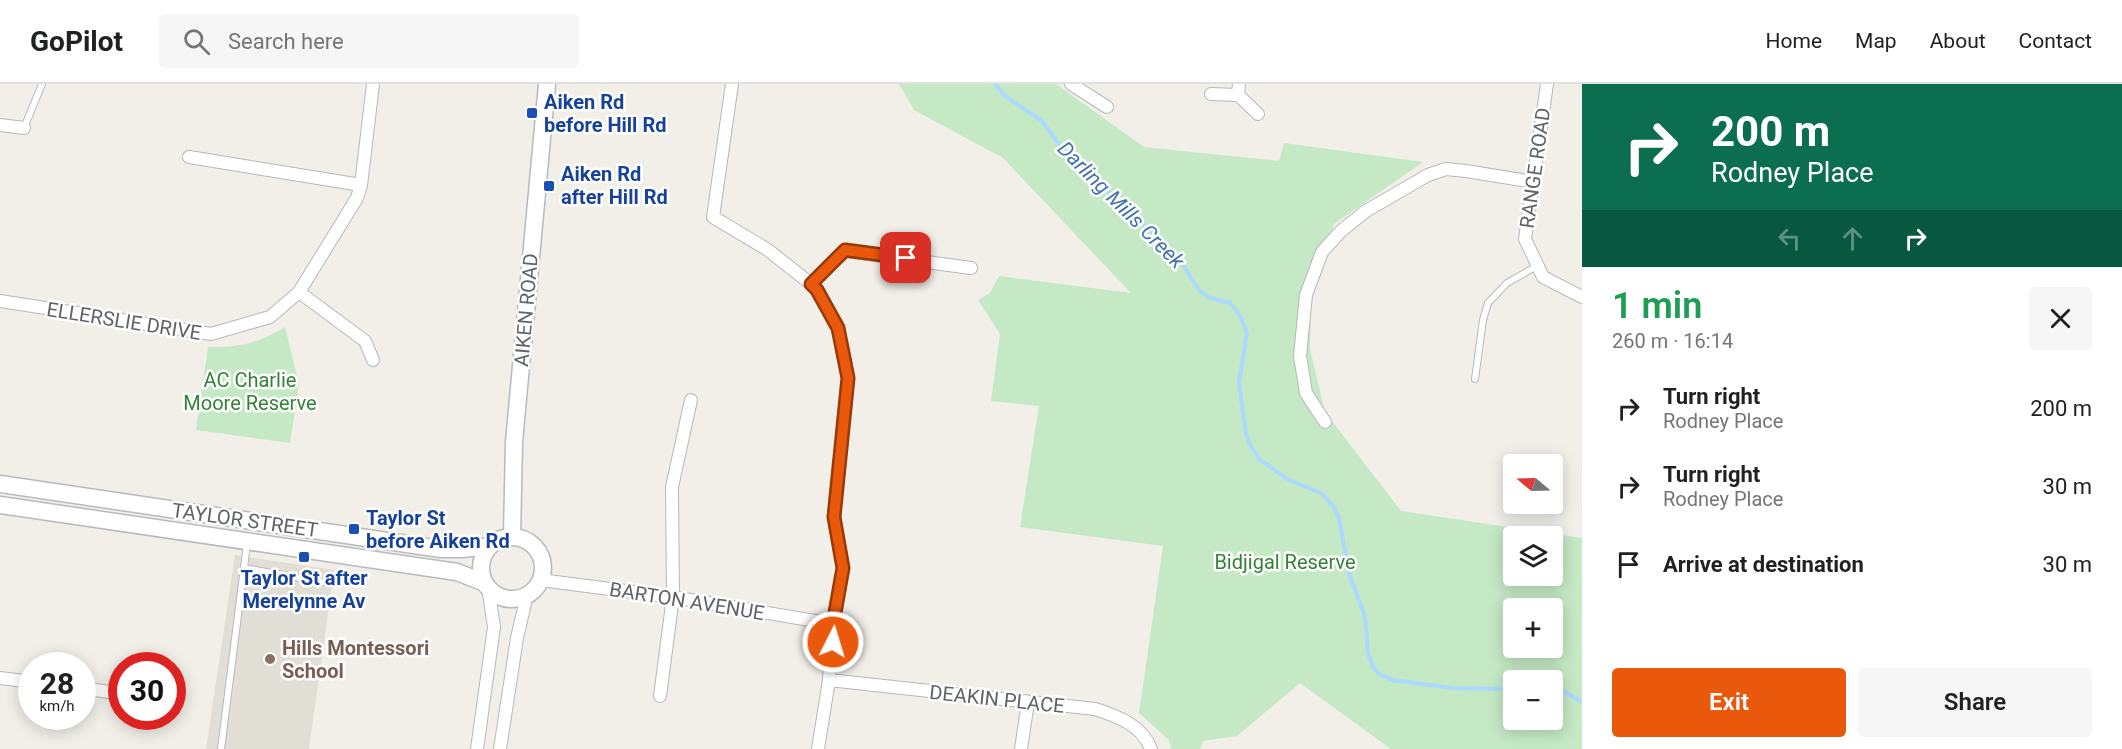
<!DOCTYPE html>
<html lang="en">
<head>
<meta charset="utf-8">
<style>
  :root { --surface:#fff; --page:#f6f6f6; --text:#202124; --muted:#757577; --line:#e0e0e0; --accent:#ea580c }
  body { margin:0; font-family:Roboto,sans-serif; background:var(--page); color:var(--text); height:100vh; display:flex; flex-direction:column; font-size:22px; white-space:nowrap }
  * { box-sizing:border-box; margin:0 }
  p { font-size:20px; color:var(--muted) }
  .icon { flex:none; width:33px; height:33px; fill:none; stroke:currentColor; stroke-width:2; stroke-linecap:round; stroke-linejoin:round }
  .map { position:relative; flex:1; overflow:hidden }
  .drawer { display:flex; flex-direction:column; background:var(--surface); width:540px }
  .drawer>* { flex:none }
  .banner { background:#0b6e4f; color:#fff; overflow:hidden }
  .needle { width:39px; rotate:289deg }
  .tools { position:absolute; left:1503px; top:370px; display:grid; gap:12px }
  .tools a { display:grid; place-items:center; width:60px; height:60px; border-radius:6px; background:var(--surface); box-shadow:0 3px 15px #0003; font-size:30px }
  .speed { position:absolute; left:18px; top:568px; display:flex; gap:12px; font-size:30px; font-weight:700; text-align:center }
  .speed>* { display:grid; place-content:center; width:78px; height:78px; border-radius:50%; background:var(--surface); box-shadow:0 3px 15px #0003; line-height:1 }
  .speed small { font-size:15px; font-weight:400 }
  .speed .limit { border:9px solid #d22; background:#fff; color:#111 }
  .pin { position:absolute; display:grid; place-items:center; width:51px; height:51px; color:#fff; margin:-26px; border-radius:12px; box-shadow:0 3px 9px #0006 }
  .me { position:absolute; width:66px; margin:-33px; rotate:5deg; stroke-linejoin:round; filter:drop-shadow(0 0 4px #0008) }
  .turn { display:flex; align-items:center; gap:21px; height:126px; padding:0 30px; font-size:27px }
  .turn .icon { width:78px; height:78px; stroke-width:2.5 }
  .turn b { display:block; font-size:42px; line-height:51px }
  .lanes { display:flex; align-items:center; height:57px; padding:0 30px; background:#0003; justify-content:center; gap:30px; direction:ltr }
  .lanes .off { opacity:.35 }
  .round { display:grid; place-items:center; flex:none; width:63px; height:63px; border-radius:6px; background:var(--page) }
  .head { display:flex; align-items:center; justify-content:space-between; height:102px; padding:0 30px }
  h1 { font-size:36px; font-weight:600; line-height:45px; color:#1e9e55 }
  .button { display:flex; gap:12px; margin-top:auto; padding:12px 30px }
  .button a { flex:1; height:69px; border-radius:6px; background:var(--accent); color:#fff; font-size:24px; font-weight:600; line-height:69px; text-align:center }
  .button a+a { background:var(--page); color:var(--text) }
  ul { padding:0; list-style:none }
  li { display:flex; align-items:center; gap:18px; height:78px; padding:0 30px }
  li div { flex:1 }
  li b { display:block; font-size:22px }
  li em { font-style:normal }
  header { display:flex; align-items:center; gap:36px; box-sizing:border-box; height:84px; padding:0 30px; background:var(--surface); border-bottom:2px solid var(--line) }
  header strong { font-size:28px }
  nav { display:flex; gap:33px; margin-inline-start:auto; font-size:21px }
  .search { width:420px; height:54px; background:var(--page); display:flex; align-items:center; gap:15px; box-sizing:border-box; padding:0 21px; border-radius:6px; color:var(--muted); font-size:22px }
  main { display:flex; flex:1; min-height:0 }
  .map>svg:first-child { display:block }
  .education { fill:#e1ded6 }
  .green { fill:#c5e8c5; fill-rule:evenodd }
  .lines { fill:none; stroke-linecap:round; stroke-linejoin:round }
  .stream { stroke:#aadaff; stroke-width:4 }
  .lane-casing { stroke:#b5b8bc; stroke-width:8 }
  .street-casing { stroke:#b5b8bc; stroke-width:14 }
  .secondary-casing { stroke:#b6babf; stroke-width:19 }
  .lane { stroke:#fff; stroke-width:6 }
  .street { stroke:#fff; stroke-width:12 }
  .secondary { stroke:#fff; stroke-width:16 }
  .route-casing { stroke:#983908; stroke-width:15 }
  .route { stroke:#ea580c; stroke-width:10 }
  .transit-dot { fill:#1a4fb4; stroke:#fff; stroke-width:2 }
  .education-dot { fill:#8d6e63; stroke:#fff; stroke-width:2 }
  .labels { text-anchor:middle; stroke-width:5; stroke-linejoin:round; paint-order:stroke }
  .transit-label { font-size:20px; font-weight:bold; fill:#164399; stroke:#fff; text-anchor:start }
  .street-label { font-size:20px; fill:#5f6368; stroke:#fff }
  .park-label { font-size:20px; fill:#348238; stroke:#fff }
  .education-label { font-size:20px; font-weight:bold; fill:#785e54; stroke:#fff; text-anchor:start }
  .water-label { font-size:21px; font-style:italic; fill:#4174aa; stroke:#fff }
</style>
</head>
<body>
<header>
<strong>GoPilot</strong>
<div class="search"><svg class="icon" aria-label="search" viewBox="0 0 24 24"><circle cx="10" cy="10" r="6"/><path d="M15 15l6 6"/></svg>Search here</div>
<nav><a>Home</a><a>Map</a><a>About</a><a>Contact</a></nav>
</header>
<main>
<div class="map">
<svg width="1582" height="665" viewBox="0 0 1582 665">
  <rect width="100%" height="100%" fill="#f1efe8"/>
  <path class="education" d="M235 471 334 486 309 665H206Z"/>
  <path class="green" d="M899 0H1056L1144 63 1279 77 1284 59 1423 78 1334 140 1311 204 1310 265 1325 328 1401 427 1582 454V665H1391L1300 599 1237 652 1203 657 1200 665H1171L1169 656 1139 629 1163 462 1020 443 1039 322 991 317 1000 250 978 216 990 209 999 192 1131 209 1003 74 914 26ZM1514 453H1552V492H1514ZM1514 525H1552V564H1514ZM1514 597H1552V636H1514Z
    M285 243 299 300 290 359 196 346 208 263C239 264 259 259 285 243Z"/>
  <g class="lines">
    <path class="stream" d="M995 0 1005 12 1042 37 1061 63 1158 154 1181 178 1199 206 1208 213 1230 219 1239 230 1247 249 1239 298 1245 345 1249 359 1259 375 1289 396 1321 409 1333 422 1339 434 1349 489 1365 533 1368 569 1373 583 1380 591 1393 596 1452 604 1514 605
      M1552 605 1567 609 1582 618"/>
    <g class="lane-casing">
      <path id="lane" d="M24 44 42 0
        M1475 295 1483 236 1488 219 1507 199 1537 182
        M244 484 324 498
        M221 665 247 460"/>
    </g>
    <g class="street-casing">
      <path id="street" d="M732 0 713 133 768 166 811 200 817 206 838 244 848 294 834 433 843 484 833 540 829 596 818 665
        M1071 0 1107 23
        M1547 0 1525 155 1543 193 1582 213
        M1211 10 1238 11 1239 0
        M1238 11 1258 30
        M0 41 24 44
        M189 73 361 101
        M811 200 845 167 971 184
        M299 208 365 257 373 276
        M0 217 211 250 270 233 299 208 357 114 361 101 373 0
        M1325 338 1306 309 1300 272 1306 211 1322 168 1341 147 1366 127 1428 91 1446 85 1466 87 1534 98
        M540 496 673 513 833 540
        M0 594 32 598
        M829 596 1095 625C1117 632 1142 641 1151 665
        M82 604 109 608 122 604
        M660 612 673 513 672 403 691 316
        M477 665 494 543 488 503
        M500 665 517 554 527 511
        M1021 665 1028 618"/>
    </g>
    <g class="secondary-casing">
      <path id="secondary" d="M0 400 441 465H462L490 462
        M0 421 457 488 485 499
        M512 453 514 358 547 0
        M481 484a31 31 0 1 1 62 0a31 31 0 1 1-62 0Z"/>
    </g>
    <use href="#lane" class="lane"/>
    <use href="#street" class="street"/>
    <use href="#secondary" class="secondary"/>
  </g>
  <g class="lines">
    <g class="route-casing">
      <path id="route" d="M833 558V540L843 484 834 433 848 294 838 244 817 206 811 200 845 166 906 174"/>
    </g>
    <use href="#route" class="route"/>
  </g>
  <g class="transit-dot">
    <rect x="526" y="23" width="12" height="12" rx="3"/>
    <rect x="543" y="96" width="12" height="12" rx="3"/>
    <rect x="348" y="439" width="12" height="12" rx="3"/>
    <rect x="298" y="467" width="12" height="12" rx="3"/>
  </g>
  <circle class="education-dot" cx="270" cy="575" r="6"/>
  <g class="labels">
    <g class="transit-label">
      <text x="544" y="25">Aiken Rd<tspan x="544" dy="23">before Hill Rd</tspan></text>
      <text x="561" y="97">Aiken Rd<tspan x="561" dy="23">after Hill Rd</tspan></text>
      <text x="366" y="441">Taylor St<tspan x="366" dy="23">before Aiken Rd</tspan></text>
      <text x="304" y="501" text-anchor="middle">Taylor St after<tspan x="304" dy="23">Merelynne Av</tspan></text>
    </g>
    <g class="street-label">
      <text transform="translate(1535 84) rotate(-82)" y="7">RANGE ROAD</text>
      <text transform="translate(526 226) rotate(-85)" y="7">AIKEN ROAD</text>
      <text transform="translate(124 237) rotate(9)" y="7">ELLERSLIE DRIVE</text>
      <text transform="translate(245 436) rotate(8)" y="7">TAYLOR STREET</text>
      <text transform="translate(687 517) rotate(9)" y="7">BARTON AVENUE</text>
      <text transform="translate(997 615) rotate(6)" y="7">DEAKIN PLACE</text>
    </g>
    <g class="park-label">
      <text x="250" y="303">AC Charlie<tspan x="250" dy="23">Moore Reserve</tspan></text>
      <text x="1285" y="485">Bidjigal Reserve</text>
    </g>
    <g class="education-label">
      <text x="282" y="571">Hills Montessori<tspan x="282" dy="23">School</tspan></text>
    </g>
    <g class="water-label">
      <text transform="translate(1121 121) rotate(45)" y="7">Darling Mills Creek</text>
    </g>
  </g>
</svg>
<div class="tools">
<a><svg class="needle" viewBox="-14 -14 28 28"><path d="M0-13l5 13h-10z" fill="#e53935"/><path d="M0 13l5-13h-10z" fill="#757577"/></svg></a>
<a><svg class="icon" aria-label="layers" viewBox="0 0 24 24"><path d="M12 4l9 5-9 5-9-5zM3 14l9 5 9-5"/></svg></a>
<a>+</a>
<a>−</a>
</div>
<div class="speed"><div>28<small>km/h</small></div><div class="limit">30</div></div>
<div class="pin" style="left:906px;top:174px;background:#d93025"><svg class="icon" aria-label="arrive" viewBox="0 0 24 24"><path d="M6 21V4h12l-3 4 3 4H6"/></svg></div>
<svg class="me" style="left:833px;top:558px" viewBox="-20 -20 40 40"><circle r="17" fill="#ea580c" stroke="#fff" stroke-width="3"/><path d="M0-11L8 9 0 5-8 9z" fill="#fff"/></svg>
</div>
<section class="drawer">
<div class="banner">
<div class="turn"><svg class="icon" aria-label="right" viewBox="0 0 24 24"><path d="M7 20v-9h11M14 6l5 5-5 5"/></svg><div><b>200 m</b>Rodney Place</div></div>
<div class="lanes"><svg class="icon off" aria-label="left" viewBox="0 0 24 24"><path d="M17 20v-9H6M10 6l-5 5 5 5"/></svg><svg class="icon off" aria-label="ahead" viewBox="0 0 24 24"><path d="M12 20V5M6 11l6-6 6 6"/></svg><svg class="icon" aria-label="right" viewBox="0 0 24 24"><path d="M7 20v-9h11M14 6l5 5-5 5"/></svg></div>
</div>
<div class="head"><div><h1>1 min</h1><p>260 m · 16:14</p></div><a class="round"><svg class="icon" aria-label="close" viewBox="0 0 24 24"><path d="M6 6l12 12M18 6L6 18"/></svg></a></div>
<ul>
<li><svg class="icon" aria-label="right" viewBox="0 0 24 24"><path d="M7 20v-9h11M14 6l5 5-5 5"/></svg><div><b>Turn right</b><p>Rodney Place</p></div><em>200 m</em></li>
<li><svg class="icon" aria-label="right" viewBox="0 0 24 24"><path d="M7 20v-9h11M14 6l5 5-5 5"/></svg><div><b>Turn right</b><p>Rodney Place</p></div><em>30 m</em></li>
<li><svg class="icon" aria-label="arrive" viewBox="0 0 24 24"><path d="M6 21V4h12l-3 4 3 4H6"/></svg><div><b>Arrive at destination</b></div><em>30 m</em></li>
</ul>
<div class="button"><a>Exit</a><a>Share</a></div>
</section>
</main>
</body>
</html>
